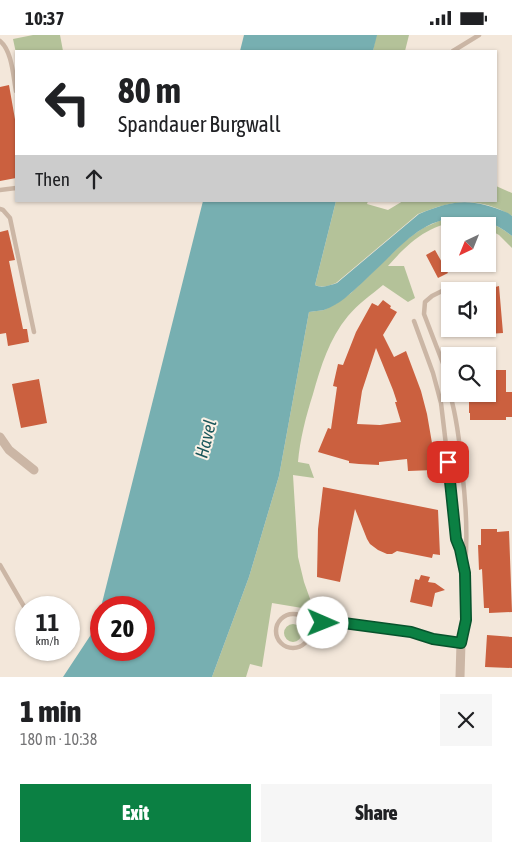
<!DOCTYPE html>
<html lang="en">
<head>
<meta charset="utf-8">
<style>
  :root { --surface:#fff; --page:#f6f6f6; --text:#202124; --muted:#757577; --accent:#0b8043 }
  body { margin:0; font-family:"Asap Condensed",sans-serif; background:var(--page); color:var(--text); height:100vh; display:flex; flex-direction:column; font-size:19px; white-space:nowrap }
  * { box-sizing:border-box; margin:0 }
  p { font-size:16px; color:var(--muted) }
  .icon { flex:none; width:28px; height:28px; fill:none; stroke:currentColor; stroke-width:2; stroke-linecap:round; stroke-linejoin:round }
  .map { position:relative; height:642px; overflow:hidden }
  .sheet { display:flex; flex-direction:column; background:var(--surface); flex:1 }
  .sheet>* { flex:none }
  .hud { position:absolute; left:15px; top:15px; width:482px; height:152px; border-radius:0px; box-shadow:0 1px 4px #0004; background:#fff; color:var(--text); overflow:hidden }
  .needle { width:32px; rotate:223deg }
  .tools { position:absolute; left:441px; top:182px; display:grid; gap:10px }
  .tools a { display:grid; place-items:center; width:55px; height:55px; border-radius:0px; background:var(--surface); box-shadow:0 1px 4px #0004; font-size:25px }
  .speed { position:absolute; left:15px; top:561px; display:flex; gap:10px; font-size:25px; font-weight:700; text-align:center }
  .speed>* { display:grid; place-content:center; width:65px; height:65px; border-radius:50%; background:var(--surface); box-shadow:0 1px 4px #0004; line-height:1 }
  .speed small { font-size:12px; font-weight:400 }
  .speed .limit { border:8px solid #d22; background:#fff; color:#111 }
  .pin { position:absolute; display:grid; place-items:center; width:42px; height:42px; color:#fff; margin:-21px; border-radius:10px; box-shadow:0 2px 8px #0006 }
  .me { position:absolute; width:55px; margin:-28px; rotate:91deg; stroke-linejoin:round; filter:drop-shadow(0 0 4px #0008) }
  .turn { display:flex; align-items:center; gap:18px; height:105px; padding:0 20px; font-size:22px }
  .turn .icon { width:65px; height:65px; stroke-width:2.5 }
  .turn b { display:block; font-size:35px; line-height:42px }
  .then { display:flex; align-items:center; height:48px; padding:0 20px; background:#0003; gap:10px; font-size:19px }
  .round { display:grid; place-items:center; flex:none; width:52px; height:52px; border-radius:0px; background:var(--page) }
  .headline { display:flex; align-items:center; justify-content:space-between; height:85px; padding:0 20px }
  h1 { font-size:30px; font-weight:800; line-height:38px }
  .action { display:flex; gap:10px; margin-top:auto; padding:10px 20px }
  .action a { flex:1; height:58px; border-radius:0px; background:var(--accent); color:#fff; font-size:20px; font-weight:800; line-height:58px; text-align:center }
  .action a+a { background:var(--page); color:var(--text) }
  .status { display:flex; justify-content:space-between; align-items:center; height:35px; padding:0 25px; background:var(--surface); direction:ltr }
  .status svg { height:14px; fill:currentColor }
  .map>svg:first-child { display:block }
  .green { fill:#b4c299 }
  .water { fill:#77afb1 }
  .building { fill:#cb603f; fill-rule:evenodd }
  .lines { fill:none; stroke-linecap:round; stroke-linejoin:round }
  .lane { stroke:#cbb6a5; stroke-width:4.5 }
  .street { stroke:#cbb6a5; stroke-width:9 }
  .route-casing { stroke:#07532c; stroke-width:12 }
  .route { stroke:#0b8043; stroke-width:9 }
  .labels { text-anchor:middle; stroke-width:4; stroke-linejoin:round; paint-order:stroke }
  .water-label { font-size:18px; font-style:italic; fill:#1a565a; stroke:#faf1e6 }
</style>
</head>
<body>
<div class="status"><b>10:37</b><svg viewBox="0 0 49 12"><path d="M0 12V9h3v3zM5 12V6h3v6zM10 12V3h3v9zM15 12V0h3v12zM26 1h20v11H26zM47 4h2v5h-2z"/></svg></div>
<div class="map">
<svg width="512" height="642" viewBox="0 0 512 642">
  <rect width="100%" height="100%" fill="#f3e7da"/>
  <path class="green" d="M33 0H60L63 16H16V18L13 4Z
    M376 0H409L405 16H373Z
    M496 151 512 158V181C479 161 453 165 418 179L336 248C329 251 322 253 315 250L336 166H368L367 169 388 175 403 166H496Z
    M453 183C477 183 493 186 512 201V213L499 200 488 194V191C479 191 475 187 469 187 434 184 409 207 388 231H404L415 263 408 267 383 250C371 260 358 269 348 281 329 304 321 331 313 359 306 381 300 404 298 427L309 429 314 443 293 440 298 522 304 547 314 575 272 568 262 632 250 629 246 642H212L249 542 279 441 309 277 324 275 337 268 351 258 406 205 423 193 439 186Z
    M284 598a9 9 0 1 1 18 0a9 9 0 1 1-18 0Z"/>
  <path class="water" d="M244 0H377L373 16H240Z
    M203 166H336L315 250C322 254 330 250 337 248L419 179C454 164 473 163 508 178L512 181V201C486 180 452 176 422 194 409 202 398 213 387 224 379 232 370 240 362 248 351 258 339 270 324 275 320 276 314 276 309 277L279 441 249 542 212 642H63L94 595 101 573V615H144V572H101Z"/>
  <path class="building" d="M9 50 16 90V143L0 146V52Z
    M8 195 15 225 9 226 23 294H27L29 307 8 311 6 298 0 299V197Z
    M435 215 448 238 438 243 426 220Z
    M499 251 503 298 488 299V254Z
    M383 265 391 271 390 273 397 277 383 300 394 322 406 316 421 356 427 379 432 408H434L436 432H433L434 435 408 436 407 424 379 427V430L359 429 349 428V426L318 417 328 393 331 394 337 352 333 351 338 329 343 330 356 297 372 268 378 271ZM376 313 393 355 397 367H395L401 387 380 390 357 389 362 356Z
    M491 335H506V357H512V382H506V385H470V378H469V359H488V357H491Z
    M39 344 47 388 21 393 12 349Z
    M323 452 438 475 440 520 433 519 432 523 397 516 392 519H387L378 515 370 509 367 504 355 474 340 547 317 542 318 494Z
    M481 494H497V497L509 496 512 577 489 578V573H484L482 534 479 535 478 510H481Z
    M421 540 430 542 428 547 435 548 445 555 435 558 432 572 410 567 415 544 419 545Z
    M487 600 512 602V633L485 632Z"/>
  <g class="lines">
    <path class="lane" d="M0 6C12 16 13 40 16 56
      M453 16 479 0
      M0 155 16 153
      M0 174 3 175 10 183 34 297
      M414 286 433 338 441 368 446 410 456 504 460 514 465 538
      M450 357 444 331 424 279 425 267 432 261 450 252
      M450 359C457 384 460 409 462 435 466 468 468 500 465 532
      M0 530 26 575
      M276 596a17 17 0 1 1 34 0a17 17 0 1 1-34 0Z
      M309 589 336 587 411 597 433 605 461 608"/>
    <path class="street" d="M0 402 9 415 34 435
      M460 642 461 608 465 585V538"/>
  </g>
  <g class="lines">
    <g class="route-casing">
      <path id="route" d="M323 588 336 587 411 597 433 604 461 608 466 585 465 538 460 514 456 504 448 427"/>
    </g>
    <use href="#route" class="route"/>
  </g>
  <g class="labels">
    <g class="water-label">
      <text transform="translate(206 404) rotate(-76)" y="6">Havel</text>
    </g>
  </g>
</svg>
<div class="tools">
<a><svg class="needle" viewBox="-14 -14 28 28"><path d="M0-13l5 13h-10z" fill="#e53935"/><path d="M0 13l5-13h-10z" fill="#757577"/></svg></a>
<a><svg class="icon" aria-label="sound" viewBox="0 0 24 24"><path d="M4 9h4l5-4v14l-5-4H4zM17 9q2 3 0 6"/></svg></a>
<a><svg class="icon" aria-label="search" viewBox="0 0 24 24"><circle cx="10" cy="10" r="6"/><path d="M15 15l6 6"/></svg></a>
</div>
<div class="speed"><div>11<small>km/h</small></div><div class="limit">20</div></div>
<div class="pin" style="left:448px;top:427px;background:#d93025"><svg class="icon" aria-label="arrive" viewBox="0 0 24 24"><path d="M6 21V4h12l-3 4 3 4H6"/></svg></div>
<svg class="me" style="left:323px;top:588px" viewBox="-20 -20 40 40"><circle r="19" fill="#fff"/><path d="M0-13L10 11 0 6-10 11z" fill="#0b8043"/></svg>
<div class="hud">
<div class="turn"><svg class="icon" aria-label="left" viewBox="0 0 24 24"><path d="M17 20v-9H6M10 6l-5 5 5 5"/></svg><div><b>80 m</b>Spandauer Burgwall</div></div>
<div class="then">Then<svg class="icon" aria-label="ahead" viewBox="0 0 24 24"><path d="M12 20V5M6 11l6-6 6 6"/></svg></div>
</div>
</div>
<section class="sheet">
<div class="headline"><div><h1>1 min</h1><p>180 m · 10:38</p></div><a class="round"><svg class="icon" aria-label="close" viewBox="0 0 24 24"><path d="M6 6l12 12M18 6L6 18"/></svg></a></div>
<div class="action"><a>Exit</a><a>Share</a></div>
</section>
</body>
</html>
